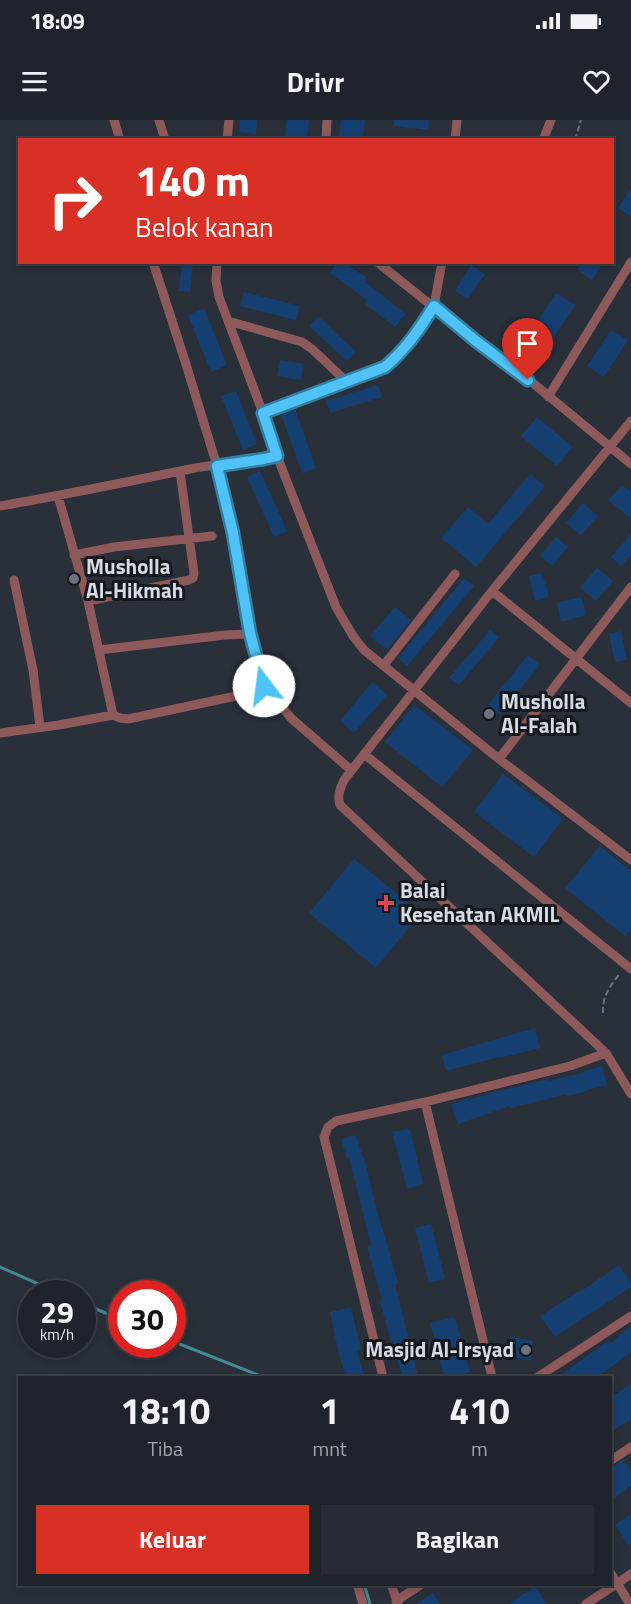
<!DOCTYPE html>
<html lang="id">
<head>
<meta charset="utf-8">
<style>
  :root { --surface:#1f242c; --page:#272c34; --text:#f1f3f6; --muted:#a1a4a9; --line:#3c4148; --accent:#d93025 }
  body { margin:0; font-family:"Titillium Web",sans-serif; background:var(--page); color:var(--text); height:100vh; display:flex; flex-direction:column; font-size:22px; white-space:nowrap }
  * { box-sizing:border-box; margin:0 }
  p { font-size:20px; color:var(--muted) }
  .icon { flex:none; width:33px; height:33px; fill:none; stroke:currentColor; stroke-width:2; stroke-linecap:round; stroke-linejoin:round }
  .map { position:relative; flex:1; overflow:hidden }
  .drawer { position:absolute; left:18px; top:1256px; width:594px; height:210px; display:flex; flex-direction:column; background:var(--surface); border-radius:0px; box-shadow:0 3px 9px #0003,0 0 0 2px var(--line) }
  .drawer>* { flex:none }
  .guide { position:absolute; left:18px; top:18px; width:596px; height:126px; border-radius:0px; box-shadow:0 3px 9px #0003,0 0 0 2px var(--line); background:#d93025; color:#fff; overflow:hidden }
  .speed { position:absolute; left:18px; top:1160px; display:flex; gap:12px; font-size:30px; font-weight:700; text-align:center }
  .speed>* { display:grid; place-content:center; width:78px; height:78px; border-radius:50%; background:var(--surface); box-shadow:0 3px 9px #0003,0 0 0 2px var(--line); line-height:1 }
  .speed small { font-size:15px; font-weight:400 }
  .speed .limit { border:9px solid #d22; background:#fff; color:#111 }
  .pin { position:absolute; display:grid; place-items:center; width:51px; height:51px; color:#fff; margin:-62px -26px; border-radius:50% 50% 50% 0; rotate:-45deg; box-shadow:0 0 6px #0007 }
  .pin .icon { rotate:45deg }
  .me { position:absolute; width:66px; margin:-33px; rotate:345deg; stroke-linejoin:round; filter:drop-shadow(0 0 4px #0008) }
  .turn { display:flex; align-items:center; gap:21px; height:126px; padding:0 18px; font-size:27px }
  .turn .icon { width:78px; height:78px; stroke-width:2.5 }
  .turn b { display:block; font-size:42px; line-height:51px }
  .eta { display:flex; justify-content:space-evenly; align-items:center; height:102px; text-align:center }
  .eta b { font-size:36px; font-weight:700; line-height:42px }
  .primary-button { display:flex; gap:12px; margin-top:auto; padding:12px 18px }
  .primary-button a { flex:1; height:69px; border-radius:0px; background:var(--accent); color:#fff; font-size:24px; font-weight:700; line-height:69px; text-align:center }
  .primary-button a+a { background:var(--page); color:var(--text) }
  .status { display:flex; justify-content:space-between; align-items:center; height:42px; padding:0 30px; background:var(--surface); direction:ltr }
  .status svg { height:16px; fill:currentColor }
  header { display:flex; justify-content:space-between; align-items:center; height:78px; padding:0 18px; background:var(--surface); font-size:27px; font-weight:700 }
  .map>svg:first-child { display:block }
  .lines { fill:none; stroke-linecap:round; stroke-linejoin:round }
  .stream { stroke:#44898f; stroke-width:3 }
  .building { fill:#163f71 }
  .path { stroke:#6c737c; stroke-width:2; stroke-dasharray:6 3; stroke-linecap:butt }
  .minor { stroke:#8e595a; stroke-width:9 }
  .route-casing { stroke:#337fa1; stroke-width:15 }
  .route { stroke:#4fc3f7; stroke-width:10 }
  .worship-dot { fill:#6b7280; stroke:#14181c; stroke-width:2 }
  .health-dot { fill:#e0444e; stroke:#14181c; stroke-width:2 }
  .labels { text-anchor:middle; stroke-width:6; stroke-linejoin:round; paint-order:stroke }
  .poi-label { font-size:21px; font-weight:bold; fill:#d6dbe2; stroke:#14181c; text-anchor:start }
</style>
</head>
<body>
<div class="status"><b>18:09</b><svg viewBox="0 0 49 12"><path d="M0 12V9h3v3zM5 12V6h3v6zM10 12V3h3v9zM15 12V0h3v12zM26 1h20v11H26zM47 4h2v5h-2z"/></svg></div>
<header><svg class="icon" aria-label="menu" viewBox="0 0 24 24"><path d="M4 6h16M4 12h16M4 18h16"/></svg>Drivr<svg class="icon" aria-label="heart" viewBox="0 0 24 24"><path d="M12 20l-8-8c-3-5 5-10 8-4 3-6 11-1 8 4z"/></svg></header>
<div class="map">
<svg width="631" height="1484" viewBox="0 0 631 1484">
  <rect width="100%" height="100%" fill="#29303a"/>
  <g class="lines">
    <path class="stream" d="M0 1147 59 1173
      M82 1183 122 1200
      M172 1221 263 1257
      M364 1464 370 1484"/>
  </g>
  <path class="building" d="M240 0H257L256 14 239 12Z
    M287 0H309L307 18 285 16Z
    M341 0H365L363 18 339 16Z
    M394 0H429L428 10 394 6Z
    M631 68V96L618 88Z
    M182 142H193L190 172 179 171Z
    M337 142H344L367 158 365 162 406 194 395 207 364 183 367 180 330 153Z
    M581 142H603L592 160 577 150Z
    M471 145 485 154 468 179 455 171Z
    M244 172 300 186 296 200 240 186Z
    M556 173 575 185 552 220 533 208Z
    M204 188 227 245 211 252 188 195Z
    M318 196 356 232 347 241 309 206Z
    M611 210 628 220 604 257 587 246Z
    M280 240 304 244 301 260 277 256Z
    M378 265 382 277 330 293 326 281Z
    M236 271 257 324 243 330 221 276Z
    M295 289 316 348 302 353 281 294Z
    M537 297 573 327 557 346 521 316Z
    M260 351 287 411 274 417 247 357Z
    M530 354 545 366 476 447 441 418 468 387 488 404Z
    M622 365 631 372V399L608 380Z
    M583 383 598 396 581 415 566 403Z
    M631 414V435L621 446 611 437Z
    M556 417 568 427 552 446 540 436Z
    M597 448 613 461 596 481 580 468Z
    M542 453 549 477 535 481 529 456Z
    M464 458 474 466 407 546 398 538Z
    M582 477 586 495 561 502 557 483Z
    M395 487 411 500 388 529H386L370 516Z
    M490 510 499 517 459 565 449 558Z
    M621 511 627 540 615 542 609 514Z
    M528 535 540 545 500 594 488 585Z
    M372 562 387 575 354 613 340 601Z
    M414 585 473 630 442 667 385 622Z
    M503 654 563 699 534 737 474 692Z
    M600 726 631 751V809L625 816 565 768Z
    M354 739 421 793 376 848 309 793Z
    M535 908 540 928 499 938V937L446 951 442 935Z
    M602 946 607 965 587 970V971L567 976V974L510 988V986L458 1004 451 985 469 978V980L490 973 549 959V961L586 952 585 951Z
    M410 1009 423 1064 407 1069 392 1012Z
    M356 1015 363 1038 364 1037 376 1087 398 1163 395 1164 418 1257H402L393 1222H391L380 1181 382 1180 367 1127 371 1125 349 1037 347 1038 341 1019Z
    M431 1104 445 1159 429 1163 415 1108Z
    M619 1145 631 1163V1167L555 1217 540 1196 579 1171 580 1172Z
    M351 1187 361 1230 357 1231 364 1257H346L339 1235 330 1192Z
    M455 1197 470 1252 454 1257H444L430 1203Z
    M631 1206V1232L607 1250 597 1257H558L609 1220 611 1223Z
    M511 1217 533 1221 531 1240 508 1236Z
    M631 1264V1299L614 1310 610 1304V1278Z
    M623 1340 631 1351V1366L610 1381V1348Z
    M631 1394V1429L615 1405Z
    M535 1466 547 1484H509Z
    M433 1473 440 1484H416Z"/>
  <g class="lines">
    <path class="path" d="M575 20 581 0
      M603 893C602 875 611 866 620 853"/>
    <path class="minor" d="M114 0 120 20
      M159 0 165 20
      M227 20 229 0
      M326 20 327 0
      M455 20 457 0
      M543 20 551 0
      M153 142 185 241 217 346 233 413 250 514 264 566 292 599 351 650
      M217 142 216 161 219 177 263 293 277 336
      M377 142 476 221 528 259 631 344
      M228 201 302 222 312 229 346 261
      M548 277 631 142
      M263 293 385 247 400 234 417 214 434 186 442 142
      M631 301 492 471 344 660C340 669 337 675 340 685L606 933 631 974
      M58 376 88 481 113 595
      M0 386C64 375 127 362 190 349 219 343 248 344 277 336L336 487 353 516 364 530 499 639 631 740
      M74 435 114 427 212 416
      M14 460 33 550 40 607
      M492 471 631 583
      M88 481 189 460 193 458 194 453 180 352
      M99 530 225 515 250 514
      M384 545 455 454
      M0 613 59 605 113 595 120 598 128 599 241 575 264 566
      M364 634 631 849
      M499 639 631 467
      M425 982 492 1257
      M383 1257 324 1017 328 1007 336 1001 425 982 570 946 606 933
      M538 1257 631 1196
      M610 1341 631 1327
      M610 1452 630 1484
      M357 1464 363 1484
      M391 1464 398 1484
      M396 1481 422 1464
      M586 1484 631 1454"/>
  </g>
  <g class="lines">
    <g class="route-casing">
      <path id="route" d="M264 566 250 513 233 413 217 346 264 339 277 336 263 293 385 247C406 229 419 210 434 186L476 221 528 260"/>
    </g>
    <use href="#route" class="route"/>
  </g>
  <g class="worship-dot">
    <circle cx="74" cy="459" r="6"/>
    <circle cx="489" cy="594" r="6"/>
    <circle cx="526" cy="1230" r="6"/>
  </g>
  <path class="health-dot" d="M383 774h6v6h6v6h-6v6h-6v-6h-6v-6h6z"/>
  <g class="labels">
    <g class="poi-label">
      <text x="86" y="454">Musholla<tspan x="86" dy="24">Al-Hikmah</tspan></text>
      <text x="501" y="589">Musholla<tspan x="501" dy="24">Al-Falah</tspan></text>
      <text x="400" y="778">Balai<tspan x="400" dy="24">Kesehatan AKMIL</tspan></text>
      <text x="514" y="1237" text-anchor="end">Masjid Al-Irsyad</text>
    </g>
  </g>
</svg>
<div class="speed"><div>29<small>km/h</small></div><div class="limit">30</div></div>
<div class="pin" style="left:528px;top:260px;background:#d93025"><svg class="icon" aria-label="arrive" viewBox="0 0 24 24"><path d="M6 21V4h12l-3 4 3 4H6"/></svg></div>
<svg class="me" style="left:264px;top:566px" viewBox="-20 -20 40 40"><circle r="19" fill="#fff"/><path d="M0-13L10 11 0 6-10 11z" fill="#4fc3f7"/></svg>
<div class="guide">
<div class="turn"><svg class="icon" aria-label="right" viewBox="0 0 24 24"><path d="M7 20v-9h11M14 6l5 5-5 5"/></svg><div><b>140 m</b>Belok kanan</div></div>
</div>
<section class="drawer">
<div class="eta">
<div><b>18:10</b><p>Tiba</p></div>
<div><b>1</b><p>mnt</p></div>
<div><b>410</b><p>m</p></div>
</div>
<div class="primary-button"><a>Keluar</a><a>Bagikan</a></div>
</section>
</div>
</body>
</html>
